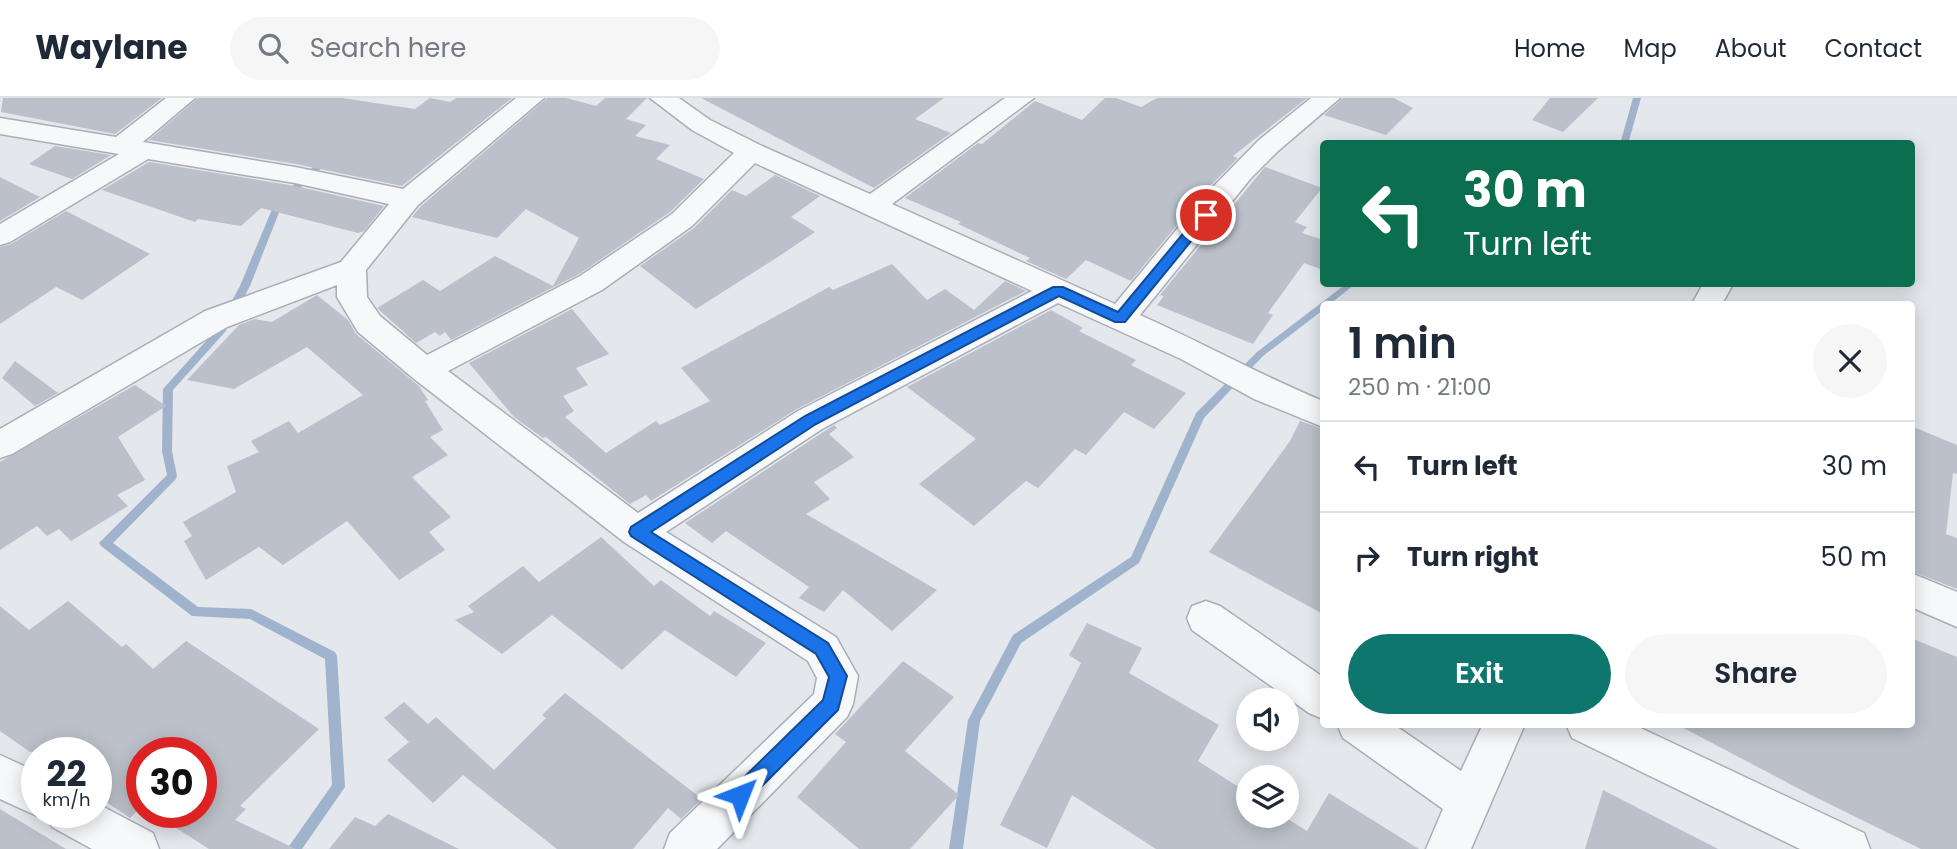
<!DOCTYPE html>
<html lang="en">
<head>
<meta charset="utf-8">
<style>
  :root { --surface:#fff; --page:#f6f6f7; --text:#1f2937; --muted:#747a83; --line:#e0e1e3; --accent:#0f766e }
  body { margin:0; font-family:Poppins,sans-serif; background:var(--page); color:var(--text); height:100vh; display:flex; flex-direction:column; font-size:26px; white-space:nowrap }
  * { box-sizing:border-box; margin:0 }
  p { font-size:23px; color:var(--muted) }
  .icon { flex:none; width:38px; height:38px; fill:none; stroke:currentColor; stroke-width:2; stroke-linecap:round; stroke-linejoin:round }
  .map { position:relative; flex:1; overflow:hidden }
  .panel { position:absolute; left:1320px; top:203px; width:595px; height:427px; display:flex; flex-direction:column; background:var(--surface); border-radius:7px; box-shadow:0 4px 18px #0003 }
  .panel>* { flex:none }
  .banner { position:absolute; left:1320px; top:42px; width:595px; height:147px; border-radius:7px; box-shadow:0 4px 18px #0003; background:#0b6e4f; color:#fff; overflow:hidden }
  .buttons { position:absolute; left:1236px; top:590px; display:grid; gap:14px }
  .buttons a { display:grid; place-items:center; width:63px; height:63px; border-radius:50%; background:var(--surface); box-shadow:0 4px 18px #0003; font-size:35px }
  .speed { position:absolute; left:21px; top:639px; display:flex; gap:14px; font-size:35px; font-weight:700; text-align:center }
  .speed>* { display:grid; place-content:center; width:91px; height:91px; border-radius:50%; background:var(--surface); box-shadow:0 4px 18px #0003; line-height:1 }
  .speed small { font-size:18px; font-weight:400 }
  .speed .limit { border:10px solid #d22; background:#fff; color:#111 }
  .pin { position:absolute; display:grid; place-items:center; width:60px; height:60px; color:#fff; margin:-30px; border:4px solid #fff; border-radius:50%; box-shadow:0 2px 7px #0007 }
  .me { position:absolute; width:77px; margin:-38px; rotate:45deg; stroke-linejoin:round; filter:drop-shadow(0 0 5px #0008) }
  .turn { display:flex; align-items:center; gap:24px; height:147px; padding:0 28px; font-size:32px }
  .turn .icon { width:91px; height:91px; stroke-width:2.5 }
  .turn b { display:block; font-size:49px; line-height:60px }
  .round { display:grid; place-items:center; flex:none; width:74px; height:74px; border-radius:37px; background:var(--page) }
  .overview { display:flex; align-items:center; justify-content:space-between; height:119px; padding:0 28px }
  h1 { font-size:42px; font-weight:600; line-height:52px }
  .primary-button { display:flex; gap:14px; margin-top:auto; padding:14px 28px }
  .primary-button a { flex:1; height:80px; border-radius:42px; background:var(--accent); color:#fff; font-size:28px; font-weight:600; line-height:80px; text-align:center }
  .primary-button a+a { background:var(--page); color:var(--text) }
  ul { padding:0; list-style:none }
  li { display:flex; align-items:center; gap:21px; height:91px; padding:0 28px; border-top:2px solid var(--line) }
  li div { flex:1 }
  li b { display:block; font-size:26px }
  li em { font-style:normal }
  header { display:flex; align-items:center; gap:42px; box-sizing:border-box; height:98px; padding:0 35px; background:var(--surface); border-bottom:2px solid var(--line) }
  header strong { font-size:33px }
  nav { display:flex; gap:38px; margin-inline-start:auto; font-size:24px }
  .search { width:490px; height:63px; background:var(--page); display:flex; align-items:center; gap:18px; box-sizing:border-box; padding:0 24px; border-radius:38px; color:var(--muted); font-size:26px }
  .map>svg:first-child { display:block }
  .lines { fill:none; stroke-linecap:round; stroke-linejoin:round }
  .stream { fill:#9fb4cc; fill-rule:evenodd }
  .building { fill:#bbc0ca }
  .street-casing { stroke:#a9aeb7; stroke-width:3 }
  .street { fill:#f7f8fa; fill-rule:evenodd }
  .route { fill:#1a73e8; stroke:#114b97; stroke-width:2 }
</style>
</head>
<body>
<header>
<strong>Waylane</strong>
<div class="search"><svg class="icon" aria-label="search" viewBox="0 0 24 24"><circle cx="10" cy="10" r="6"/><path d="M15 15l6 6"/></svg>Search here</div>
<nav><a>Home</a><a>Map</a><a>About</a><a>Contact</a></nav>
</header>
<div class="map">
<svg width="1957" height="751" viewBox="0 0 1957 751">
  <rect width="100%" height="100%" fill="#e4e7ec"/>
  <g class="lines">
    <path class="stream" d="M1633 0H1641L1628 46H1620Z
      M323 60H329L330 62 282 107 250 188 225 234 173 292 172 353 177 378 176 381 113 445 198 509 251 511 335 554 337 558 345 689 302 751H287L332 687 325 561 250 521 192 518 101 448 99 445 167 377 162 353 163 291 216 232 240 188 275 104Z
      M1346 186H1355L1330 206H1323V212L1263 258 1204 320 1139 465 1021 545 980 623 963 751H949L968 622 1013 537 1131 459 1196 315 1257 254Z"/>
  </g>
  <path class="building" d="M3 0H162L115 36 1 14Z
    M198 0H342L415 11 430 0 450 4 456 0H512L402 88 296 66 149 42Z
    M547 0H566L596 8 605 0H647L626 21 646 27 635 38 670 47 656 61 704 81 670 114 579 176 451 242 445 234 440 238 435 234 416 245 377 210 423 182 440 193 495 158 553 188 579 140 526 111 497 140 412 119 420 109Z
    M701 0H944L915 21 951 35 874 90Z
    M1105 0H1116L1141 9 1157 0H1307L1233 58 1238 60 1204 94 1131 183 1086 162 1066 181 1026 163 1030 160 958 126 961 124 905 100 978 45 982 46 1035 3 1082 22Z
    M1343 0H1394L1413 10 1386 37 1324 17Z
    M1550 0H1598L1563 34 1532 22Z
    M55 48 111 57 72 81 29 66Z
    M149 64 295 88 384 108 364 133 358 135 261 110 241 128 198 121 195 124 102 92Z
    M1265 69 1322 90 1295 124 1307 129 1302 135 1323 142V172L1304 165 1268 215 1273 217 1253 246 1157 207 1164 198 1160 197Z
    M775 77 820 98 791 119 815 134 781 157 696 211 640 168 694 130 732 92 746 98Z
    M0 79 40 99 0 123Z
    M66 113 150 156 82 202 56 189 0 226V149L11 146Z
    M892 166 927 202 945 191 974 212 1005 183 1026 193 797 311 651 403 646 397 630 406 546 339 543 340 514 319 469 265 572 211 609 256 576 270 588 287 563 298 574 313 565 319 606 355 656 323 660 327 710 303 681 270 829 189 833 192Z
    M317 197 348 222 356 236 419 288 428 302 425 303 443 332 430 339 448 357 412 379 451 419 429 434 445 452 399 482 347 423 283 467 259 449 206 482 184 443 192 438 183 424 236 394 227 368 259 354 251 343 289 323 298 335 363 297 307 249 234 291 187 282 239 227 255 221 272 224Z
    M1051 212 1083 230 1079 233 1136 262 1131 267 1186 295 1154 331 1124 314 1086 357 1075 351 1038 390 1026 383 974 428 919 386 976 341 907 289Z
    M15 263 58 295 35 308 2 280Z
    M135 287 166 308 118 339 145 382 117 397 128 408 71 443 59 431 47 438 37 428 0 452V364Z
    M1300 323 1323 331V516L1209 454 1290 343Z
    M834 327 837 330 829 336 854 359 814 384 830 401 806 416 937 492 892 533 843 492 824 514 799 500 809 489 726 433 712 445 685 425Z
    M1911 328 1957 347V376L1953 375 1946 436 1957 440V491L1911 473Z
    M601 439 654 488 661 482 710 518 714 513 766 545 736 579 665 532 622 572 552 517 502 556 455 522 474 514 468 508 523 468 539 484Z
    M68 503 122 549 126 546 153 571 186 543 319 631 240 708 246 711 235 722 296 751H209L151 714H201V654H142V708L130 720 96 697V654H30L0 633V508L29 532Z
    M1087 525 1142 550 1129 575 1219 627 1198 663 1248 695V718H1283L1307 733 1329 695 1419 751H1156L1072 697 1047 750 1000 727 1081 565 1069 557Z
    M1911 540 1957 559V751H1921L1807 695 1676 626H1911Z
    M903 563 954 599 905 653 959 697 910 751H859L797 699 846 644 835 636Z
    M565 595 702 701 681 721 668 710 633 751H557L463 677 433 705 387 662 409 644 384 620 404 604 428 626 436 619 494 672 546 620 542 617Z
    M1603 692 1718 751H1585Z
    M0 711 66 751H0Z
    M388 716 459 751H329L355 719 375 728Z"/>
  <g class="lines">
    <g class="street-casing">
      <path id="street" d="M166 0H195L143 44 295 69 403 91 516 0H544L418 107 366 172 367 199 380 218 427 257 580 178 672 116 734 55 692 32 650 0H679L710 22 760 47 870 96 1005 0H1034L892 106 1115 206 1206 96 1259 42 1311 0H1340L1278 53 1251 80 1140 217C1201 244 1260 277 1323 303V329L1254 301 1181 261 1058 205 822 331 666 434 836 539 858 578 853 606 847 619 717 751H664L670 735 814 596 817 580 808 563 624 444 413 280 358 234 337 199V187L227 229 12 356 0 360V331L205 213 341 164 389 106 295 85 148 61 10 144 0 147V126L119 56 0 36V20L116 39ZM755 65 1032 193 798 313 638 415 448 273 602 192 692 128Z
        M1703 186H1733L1722 206H1692Z
        M1911 475 1957 494V529L1911 509Z
        M1206 503 1220 508 1323 579V621L1309 615 1192 532 1187 520 1192 508Z
        M1337 626H1393L1461 673 1483 626H1525L1471 751H1426L1443 711 1343 640Z
        M1566 626H1632L1864 735 1870 751H1800L1572 640Z
        M0 657 37 674V714H96V705L153 735 159 751H92L52 729 46 714 37 718 0 701Z"/>
    </g>
    <use href="#street" class="street"/>
  </g>
  <path class="route" d="M1206 113 1210 114V120L1125 224H1115L1059 198 816 326 651 434 828 545 847 578 838 612 747 703 740 706 733 703 731 697 733 690 823 602 829 579 816 556 631 438 629 434 631 429 805 318 1053 189H1063L1118 214 1201 114Z"/>
</svg>
<div class="buttons">
<a><svg class="icon" aria-label="sound" viewBox="0 0 24 24"><path d="M4 9h4l5-4v14l-5-4H4zM17 9q2 3 0 6"/></svg></a>
<a><svg class="icon" aria-label="layers" viewBox="0 0 24 24"><path d="M12 4l9 5-9 5-9-5zM3 14l9 5 9-5"/></svg></a>
</div>
<div class="speed"><div>22<small>km/h</small></div><div class="limit">30</div></div>
<div class="pin" style="left:1206px;top:117px;background:#d93025"><svg class="icon" aria-label="arrive" viewBox="0 0 24 24"><path d="M6 21V4h12l-3 4 3 4H6"/></svg></div>
<svg class="me" style="left:740px;top:697px" viewBox="-20 -20 40 40"><path d="M0-17L14 15 0 8-14 15z" fill="#1a73e8" stroke="#fff" stroke-width="4"/></svg>
<div class="banner">
<div class="turn"><svg class="icon" aria-label="left" viewBox="0 0 24 24"><path d="M17 20v-9H6M10 6l-5 5 5 5"/></svg><div><b>30 m</b>Turn left</div></div>
</div>
<section class="panel">
<div class="overview"><div><h1>1 min</h1><p>250 m · 21:00</p></div><a class="round"><svg class="icon" aria-label="close" viewBox="0 0 24 24"><path d="M6 6l12 12M18 6L6 18"/></svg></a></div>
<ul>
<li><svg class="icon" aria-label="left" viewBox="0 0 24 24"><path d="M17 20v-9H6M10 6l-5 5 5 5"/></svg><div><b>Turn left</b></div><em>30 m</em></li>
<li><svg class="icon" aria-label="right" viewBox="0 0 24 24"><path d="M7 20v-9h11M14 6l5 5-5 5"/></svg><div><b>Turn right</b></div><em>50 m</em></li>
</ul>
<div class="primary-button"><a>Exit</a><a>Share</a></div>
</section>
</div>
</body>
</html>
